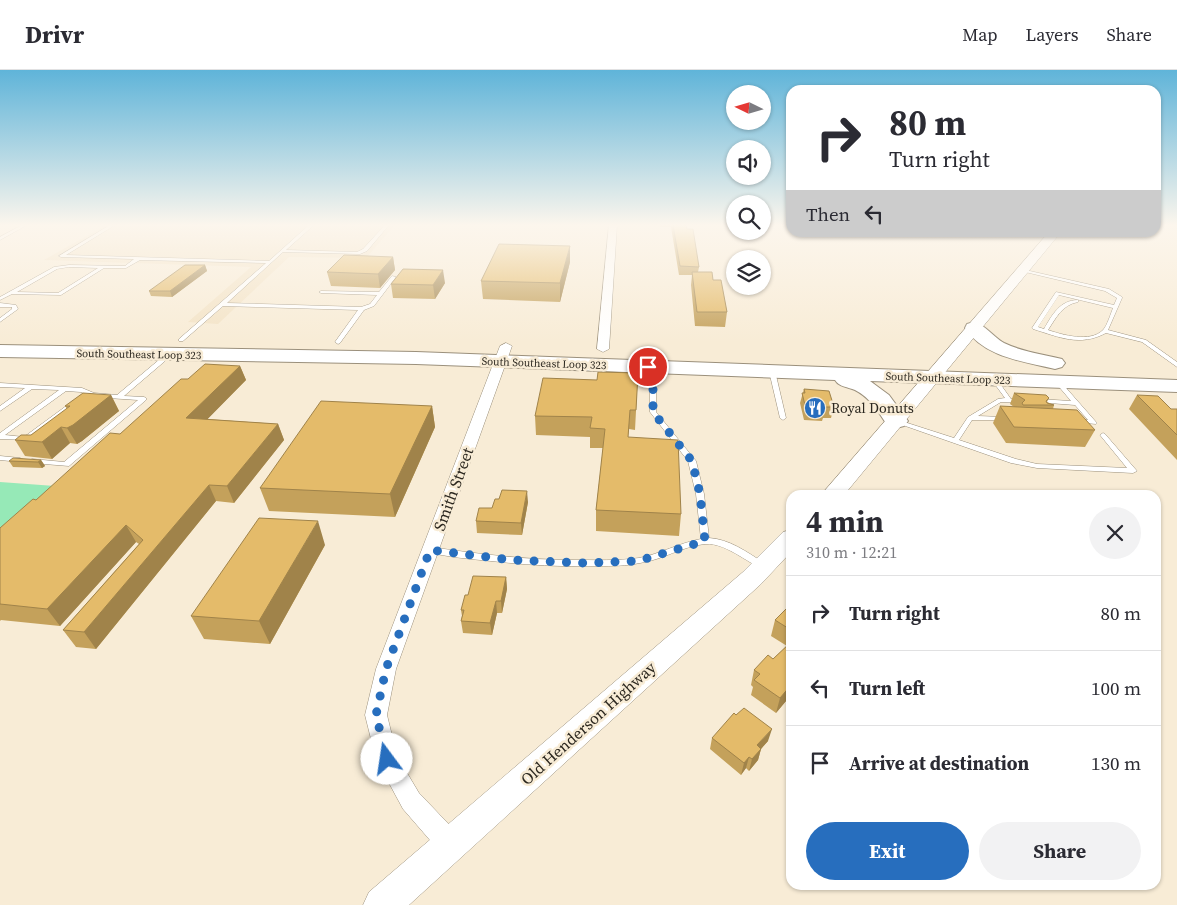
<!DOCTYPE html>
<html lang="en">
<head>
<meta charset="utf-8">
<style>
  :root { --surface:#fff; --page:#f2f2f3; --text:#2b2b33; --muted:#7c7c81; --line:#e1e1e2; --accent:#276ebe }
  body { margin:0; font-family:"Source Serif 4",serif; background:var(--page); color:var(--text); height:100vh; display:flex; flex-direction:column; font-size:19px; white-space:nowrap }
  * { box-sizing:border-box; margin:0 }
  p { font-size:16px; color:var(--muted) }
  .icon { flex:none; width:28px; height:28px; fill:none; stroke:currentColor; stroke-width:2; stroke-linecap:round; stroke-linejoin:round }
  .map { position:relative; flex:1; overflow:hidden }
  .details { position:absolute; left:786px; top:420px; width:375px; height:400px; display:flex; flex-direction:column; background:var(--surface); border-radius:15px; box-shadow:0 1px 4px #0004 }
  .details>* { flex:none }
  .banner { position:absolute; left:786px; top:15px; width:375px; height:152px; border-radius:15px; box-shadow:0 1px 4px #0004; background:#fff; color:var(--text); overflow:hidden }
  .needle { width:32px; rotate:275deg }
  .tools { position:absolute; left:726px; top:15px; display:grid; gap:10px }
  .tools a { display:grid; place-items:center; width:45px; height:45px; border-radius:50%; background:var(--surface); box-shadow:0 1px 4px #0004; font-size:25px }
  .pin { position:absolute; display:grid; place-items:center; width:42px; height:42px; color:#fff; margin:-21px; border:2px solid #fff; border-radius:50%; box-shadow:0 1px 5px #0007 }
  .me { position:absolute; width:55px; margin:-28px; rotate:346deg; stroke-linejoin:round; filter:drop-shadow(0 0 4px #0008) }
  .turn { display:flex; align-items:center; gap:18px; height:105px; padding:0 20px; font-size:22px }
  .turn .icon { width:65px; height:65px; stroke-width:2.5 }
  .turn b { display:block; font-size:35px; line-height:42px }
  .then { display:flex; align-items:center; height:48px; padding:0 20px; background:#0003; gap:10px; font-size:19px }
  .round { display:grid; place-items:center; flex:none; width:52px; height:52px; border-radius:26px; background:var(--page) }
  .overview { display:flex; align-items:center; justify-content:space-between; height:85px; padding:0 20px }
  h1 { font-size:30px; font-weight:700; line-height:38px }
  .button { display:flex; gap:10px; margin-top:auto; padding:10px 20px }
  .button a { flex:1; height:58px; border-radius:30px; background:var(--accent); color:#fff; font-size:20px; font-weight:700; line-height:58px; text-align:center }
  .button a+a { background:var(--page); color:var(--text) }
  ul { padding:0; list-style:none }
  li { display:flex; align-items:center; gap:15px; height:75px; padding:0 20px; border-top:1px solid var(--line) }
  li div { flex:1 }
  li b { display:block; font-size:19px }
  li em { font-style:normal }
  header { display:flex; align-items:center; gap:30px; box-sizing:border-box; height:70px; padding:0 25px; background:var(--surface); border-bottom:1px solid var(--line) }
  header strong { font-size:24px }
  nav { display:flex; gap:28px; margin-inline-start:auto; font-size:18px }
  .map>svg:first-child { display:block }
  .built { fill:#f3e3c6 }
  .green { fill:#96e9b7 }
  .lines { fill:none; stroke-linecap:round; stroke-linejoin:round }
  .service-casing { stroke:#9b907c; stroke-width:1 }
  .minor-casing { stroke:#9b907c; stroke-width:1 }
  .secondary-casing { stroke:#9b907c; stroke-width:1 }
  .trunk-casing { stroke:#9b907c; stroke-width:2 }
  .service { fill:#fff; fill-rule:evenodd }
  .minor { fill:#fff; fill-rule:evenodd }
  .secondary { fill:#fff; fill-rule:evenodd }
  .trunk { fill:#fff; fill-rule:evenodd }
  .wall { fill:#c4a15b }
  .shaded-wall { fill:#a0834a }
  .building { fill:#e4bb6a; stroke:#a0834a }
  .route { stroke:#276ebe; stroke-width:9; stroke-dasharray:0 16.2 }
  .labels { text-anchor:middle; stroke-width:5; stroke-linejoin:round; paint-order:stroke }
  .far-street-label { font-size:11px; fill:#2b271f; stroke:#f8ecd6 }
  .poi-label { font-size:14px; fill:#2b271f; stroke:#f8ecd6; text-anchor:start }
  .near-street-label { font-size:16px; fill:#2b271f; stroke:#f8ecd6 }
</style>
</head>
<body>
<header>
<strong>Drivr</strong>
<nav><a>Map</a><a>Layers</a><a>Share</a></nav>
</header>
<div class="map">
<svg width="1177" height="835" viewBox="0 0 1177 835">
  <rect width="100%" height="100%" fill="#f8ecd6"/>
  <path class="built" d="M106 155H395L366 188 289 187 218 254 188 252 251 197 44 190Z"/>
  <path class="green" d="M0 412 55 416 0 464Z"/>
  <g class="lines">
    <g class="service-casing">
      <path id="service" d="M22 155H27L0 170V167Z
        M110 155H115L66 185 269 191 309 155H314L286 180 357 182 363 179 385 155H389L367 181 360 184 283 182 227 233 361 237 370 234 377 225 321 223 319 222 321 221 379 222 392 206 396 207 374 236 364 240 340 273 338 274 335 272 358 240 223 236 183 271H179V269L266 193 140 190 126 198H104L61 225 12 224 0 230V227L54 197 69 195 125 196 134 189 61 187 59 186ZM69 197 98 198 58 223 17 222 57 199Z
        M1021 199 1109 219 1122 227V228L1108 260 1146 270 1177 292V297L1142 272 1106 263C1080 277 1059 267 1033 259L1032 258 1056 222 1114 235 1117 228 1105 221 1021 201ZM1059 225 1113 238C1111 243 1107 256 1103 260 1090 273 1063 265 1048 260 1056 248 1062 235 1078 232V230C1060 230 1052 245 1044 259L1038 257Z
        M0 233 16 235 18 239 0 252V248L12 239V237H0Z
        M165 282 168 284 165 291 124 326 144 327 146 328V330L69 396 32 393 28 391 32 389 64 392 138 330 93 327 81 322 66 321 5 365 24 367 73 331H77V333L27 370 0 369V363L59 320 32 319 0 341V336L25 318 0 317V313L82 318 94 323 117 325 160 289 162 284Z
        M648 295 651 297 656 318V342L696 391 704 424 709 468C729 469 747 482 764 493L765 495 764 497C753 499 728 472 705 474 683 476 662 490 640 493 626 496 612 496 598 496 562 497 527 495 491 491 470 489 448 487 427 482L426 480 427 478 430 477C478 484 526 490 574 490 595 490 618 491 639 488 660 484 679 473 701 469L696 424 688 391 650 342V318L645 297Z
        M772 299 775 301 786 348 783 350 780 348 769 301Z
        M994 307 996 308 1011 329H1022L1025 331 1022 333 1001 332 978 346 1003 347 1005 348 1006 349 1005 350H972L959 370 1016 389 1037 394 1127 398 1100 365 1103 363 1105 364 1137 401 1133 403 1037 398 1011 393 894 352 893 351 894 350H898L954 368 968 347 998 329 1005 328 991 309Z
        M1058 310 1060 311 1096 352 1097 353 1096 354 1075 352 1074 351 1075 350H1088L1075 335 1036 332V330L1038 329 1071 331 1055 312Z
        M0 386 20 388 24 390 20 392 0 390Z"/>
    </g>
    <g class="minor-casing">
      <path id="minor" d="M609 155H617L609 279 603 282 597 279Z
        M506 273 512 276 396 599 387 645 397 686 419 723 460 766 463 775 460 784 451 787 442 784 403 739 376 689 365 645 376 599 500 276Z"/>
    </g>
    <g class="secondary-casing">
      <path id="secondary" d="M1049 162H1061L844 425H821Z
        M791 460V482L761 514 409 835H363L369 822 743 502 783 462Z"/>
    </g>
    <g class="trunk-casing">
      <path id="trunk" d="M974 252C986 255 993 267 1004 273 1022 282 1043 284 1062 289L1065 293 1062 297 1055 299C1023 291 985 288 965 258L967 254Z
        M0 275 416 282 1177 310V322L870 311 889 325 908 351 904 356 896 358 888 356C878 342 871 328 855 320 848 317 839 317 835 310L416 294 0 287Z"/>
    </g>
    <use href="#service" class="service"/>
    <use href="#minor" class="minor"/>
    <use href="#secondary" class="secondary"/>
    <use href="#trunk" class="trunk"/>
  </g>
  <path class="wall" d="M660 155H686L699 197 698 202 713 210 727 242 725 257 695 256 691 215 692 205H679L671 157H660Z
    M393 187 395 200 380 218 331 216 327 202Z
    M570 192 560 232 483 229 481 211Z
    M205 195 207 201 172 227 151 226 149 221Z
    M445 213 435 229 393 228 391 214Z
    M240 296 246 310 207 349 278 354 284 370 234 433 216 431 96 579 76 577 63 560 139 474 136 472 60 556 1 550 0 551V458L120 364Z
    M638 303 635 360 629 359 628 367 681 444 679 466 596 461V440L603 378H590V367L536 365 535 346 597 310Z
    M804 319 834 337 831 348H823L822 351 804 350 800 333Z
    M1014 323 1049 328 1047 332 1054 335 1053 339 1095 360 1085 377 1006 373 993 353 1000 336 1014 337 1010 334Z
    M111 325 119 341 82 371 77 374 70 373 52 389 25 386 15 370 31 365 67 339 65 336Z
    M1137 325 1171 339H1177V390L1129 339Z
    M432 336 435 357 395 447 269 441 260 418Z
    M41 390 45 396 42 398 13 397 9 391Z
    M499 429 528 432 522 465 477 463 476 451 492 438Z
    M325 475 270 574 204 569 191 546Z
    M506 507 507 519 502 543H497L492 565 463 563 461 551 462 546 461 540 468 525Z
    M791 539V625L776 643 751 625 753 617 751 615 754 600 773 589 787 576 771 566 775 550Z
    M712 668 768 671 761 679 758 690 749 701 746 698 741 705 710 679Z"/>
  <path class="shaded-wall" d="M570 176V192L560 232V213Z
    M393 187 395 200 380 218 378 204Z
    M205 195 207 201 172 227 170 221Z
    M443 200 445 213 435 229 433 215Z
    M240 296 246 310 193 364 186 348Z
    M111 325 119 341 82 371 77 374 67 358Z
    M432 336 435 357 395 447 390 424Z
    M278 354 284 370 234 433 227 416Z
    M61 357 70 373 52 389 42 372Z
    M41 390 45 396 42 398 38 392Z
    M209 415 216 431 96 579 84 562Z
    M527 421 528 432 522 465 521 453Z
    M318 451 325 475 270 574 259 551Z
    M126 455 136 472 60 556 47 539Z
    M506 507 507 519 502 543 501 531Z
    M496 531 497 543 492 565 490 553Z
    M791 615V625L776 643 780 628Z
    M772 659 768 671 761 679 758 690 749 701 752 689 757 675Z
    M749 687 746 698 741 705 744 693Z"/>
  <path class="building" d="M673 155H686L687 159H693L699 197 680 196Z
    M499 174 570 176 560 213 481 211Z
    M344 185 393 187 378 204 327 202Z
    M185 195H205L170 221H149Z
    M403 199 443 200 433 215 391 214Z
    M692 202H712L713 210H721L727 242H697Z
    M205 294 240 296 186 348 278 354 227 416 209 415 84 562 63 560 143 470 126 455 47 539 0 534V458L33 429 36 430 110 363 120 364 181 309H188Z
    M598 302 638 303 636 340H630L628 367 678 370 681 444 596 440 605 359 590 358 592 347 535 346 543 308 597 310Z
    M804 319 829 321 834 337H824L825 340 806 339 802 323H805Z
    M83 323 111 325 73 355 67 358 61 357 42 372 15 370 21 365H31L70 336H65Z
    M1014 323 1046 325 1049 328 1046 331 1047 333 1054 335H1023L1022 333 1025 330Z
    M1137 325 1158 326 1171 339H1177V365Z
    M321 331 432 336 390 424 260 418Z
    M1000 336 1077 340 1095 360 1014 357Z
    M13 388 41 390 38 392 9 391Z
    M502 420 527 421 521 453 476 451 479 438H492L495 429H499Z
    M259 448 318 451 259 551 191 546Z
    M473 506 506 507 501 531H496L490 553 461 551 464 540H461L465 525H468Z
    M788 537 791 539V560L775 550Z
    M791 572V615L780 628 754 610 760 604 754 600 768 585 773 589Z
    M744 638 772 659 757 675 761 679 752 689 749 687 744 693 712 668 734 643 736 645Z"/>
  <linearGradient id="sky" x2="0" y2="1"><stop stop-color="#5fb4d9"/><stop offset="0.57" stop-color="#fcf6ed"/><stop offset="1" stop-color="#fcf6ed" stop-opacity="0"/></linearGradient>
  <rect width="1177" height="272" fill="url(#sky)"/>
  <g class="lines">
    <path class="route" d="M387 689 376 645 386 599 430 480 512 490 584 493 638 491 705 471 700 424 692 391 653 342V318L648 297"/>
  </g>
  <defs>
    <g id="restaurant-disc" transform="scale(1.125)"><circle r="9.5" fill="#276ebe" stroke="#f8ecd6"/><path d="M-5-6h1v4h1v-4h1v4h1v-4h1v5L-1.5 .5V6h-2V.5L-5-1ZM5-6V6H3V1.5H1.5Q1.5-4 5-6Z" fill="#fff"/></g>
  </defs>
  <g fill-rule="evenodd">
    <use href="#restaurant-disc" x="815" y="338"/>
  </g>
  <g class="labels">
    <g class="far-street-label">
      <text transform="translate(139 284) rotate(1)" y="4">South Southeast Loop 323</text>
      <text transform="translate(544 293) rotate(2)" y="4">South Southeast Loop 323</text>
      <text transform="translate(948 308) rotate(2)" y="4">South Southeast Loop 323</text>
    </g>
    <g class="poi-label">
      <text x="831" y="343">Royal Donuts</text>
    </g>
    <g class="near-street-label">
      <text transform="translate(453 419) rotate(-70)" y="6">Smith Street</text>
      <text transform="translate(588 653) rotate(-42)" y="6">Old Henderson Highway</text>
    </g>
  </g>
</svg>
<div class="tools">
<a><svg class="needle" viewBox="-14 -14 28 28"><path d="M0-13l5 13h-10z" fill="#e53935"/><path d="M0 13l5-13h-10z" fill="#7c7c81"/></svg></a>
<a><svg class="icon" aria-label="sound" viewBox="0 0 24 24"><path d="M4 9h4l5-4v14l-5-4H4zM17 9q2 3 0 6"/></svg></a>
<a><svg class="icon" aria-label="search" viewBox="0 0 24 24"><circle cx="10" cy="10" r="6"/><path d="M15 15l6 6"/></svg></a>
<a><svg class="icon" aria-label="layers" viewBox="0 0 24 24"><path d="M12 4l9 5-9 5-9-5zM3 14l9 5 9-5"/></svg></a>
</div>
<div class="pin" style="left:648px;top:297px;background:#d93025"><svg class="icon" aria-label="arrive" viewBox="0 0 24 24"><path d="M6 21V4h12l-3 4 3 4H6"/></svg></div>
<svg class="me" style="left:387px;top:689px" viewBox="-20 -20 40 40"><circle r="19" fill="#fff"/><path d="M0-13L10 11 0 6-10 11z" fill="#276ebe"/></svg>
<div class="banner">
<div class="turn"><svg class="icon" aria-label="right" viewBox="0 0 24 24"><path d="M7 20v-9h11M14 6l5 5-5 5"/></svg><div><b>80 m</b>Turn right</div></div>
<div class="then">Then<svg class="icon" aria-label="left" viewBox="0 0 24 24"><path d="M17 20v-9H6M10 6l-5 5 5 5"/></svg></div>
</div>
<section class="details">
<div class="overview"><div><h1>4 min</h1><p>310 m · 12:21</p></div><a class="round"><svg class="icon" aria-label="close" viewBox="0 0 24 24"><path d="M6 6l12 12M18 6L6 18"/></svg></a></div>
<ul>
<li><svg class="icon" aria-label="right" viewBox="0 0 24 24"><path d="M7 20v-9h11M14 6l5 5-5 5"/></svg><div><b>Turn right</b></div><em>80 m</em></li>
<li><svg class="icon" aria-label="left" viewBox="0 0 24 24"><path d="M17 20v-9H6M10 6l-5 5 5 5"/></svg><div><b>Turn left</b></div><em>100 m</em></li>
<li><svg class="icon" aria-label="arrive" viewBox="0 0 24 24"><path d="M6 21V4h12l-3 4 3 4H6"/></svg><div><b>Arrive at destination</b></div><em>130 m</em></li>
</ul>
<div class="button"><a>Exit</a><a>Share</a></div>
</section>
</div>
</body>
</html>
